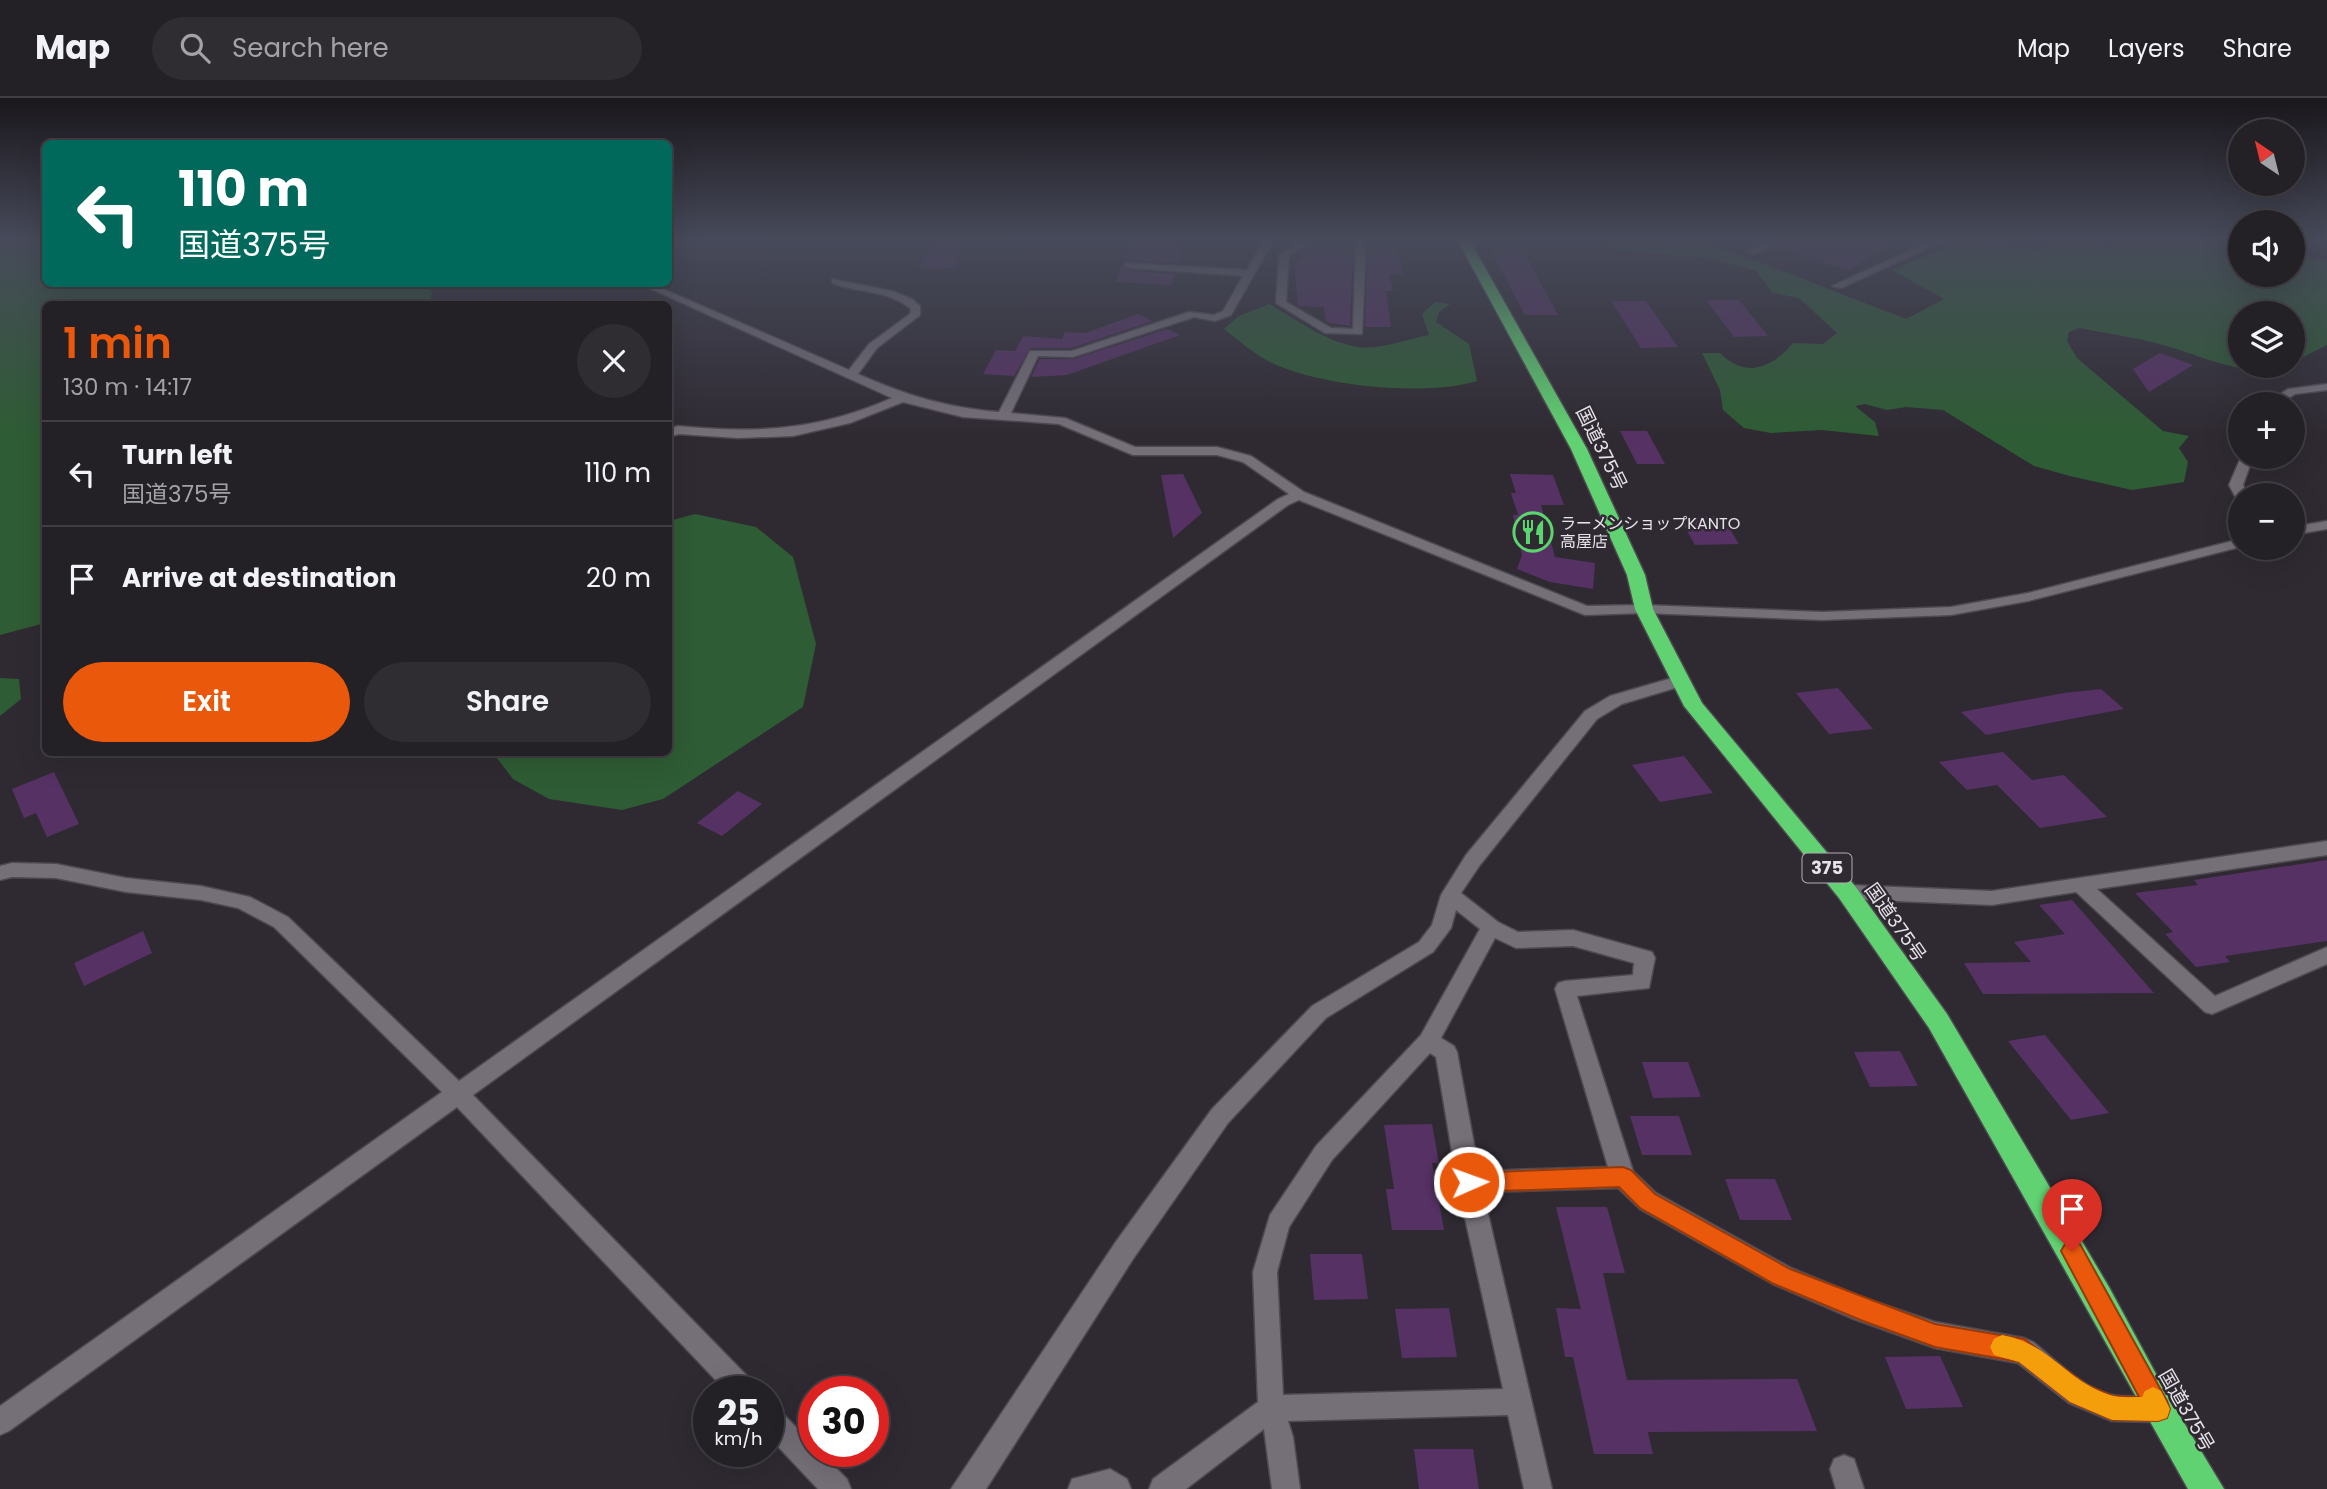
<!DOCTYPE html>
<html lang="en">
<head>
<meta charset="utf-8">
<style>
  :root { --surface:#232026; --page:#2f2d32; --text:#f1f3f6; --muted:#a3a3a7; --line:#403e43; --accent:#ea580c }
  body { margin:0; font-family:Poppins,"Noto Sans JP",sans-serif; background:var(--page); color:var(--text); height:100vh; display:flex; flex-direction:column; font-size:26px; white-space:nowrap }
  * { box-sizing:border-box; margin:0 }
  p { font-size:23px; color:var(--muted) }
  .icon { flex:none; width:38px; height:38px; fill:none; stroke:currentColor; stroke-width:2; stroke-linecap:round; stroke-linejoin:round }
  .map { position:relative; flex:1; overflow:hidden }
  .panel { position:absolute; left:42px; top:203px; width:630px; height:455px; display:flex; flex-direction:column; background:var(--surface); border-radius:10px; box-shadow:0 7px 28px #0002,0 0 0 2px var(--line) }
  .panel>* { flex:none }
  .guide { position:absolute; left:42px; top:42px; width:630px; height:147px; border-radius:10px; box-shadow:0 7px 28px #0002,0 0 0 2px var(--line); background:#00695c; color:#fff; overflow:hidden }
  .needle { width:46px; rotate:325deg }
  .tools { position:absolute; left:2228px; top:21px; display:grid; gap:14px }
  .tools a { display:grid; place-items:center; width:77px; height:77px; border-radius:50%; background:var(--surface); box-shadow:0 7px 28px #0002,0 0 0 2px var(--line); font-size:35px }
  .speed { position:absolute; left:693px; top:1278px; display:flex; gap:14px; font-size:35px; font-weight:700; text-align:center }
  .speed>* { display:grid; place-content:center; width:91px; height:91px; border-radius:50%; background:var(--surface); box-shadow:0 7px 28px #0002,0 0 0 2px var(--line); line-height:1 }
  .speed small { font-size:18px; font-weight:400 }
  .speed .limit { border:10px solid #d22; background:#fff; color:#111 }
  .pin { position:absolute; display:grid; place-items:center; width:60px; height:60px; color:#fff; margin:-72px -30px; border-radius:50% 50% 50% 0; rotate:-45deg; box-shadow:0 0 7px #0007 }
  .pin .icon { rotate:45deg }
  .me { position:absolute; width:77px; margin:-38px; rotate:88deg; stroke-linejoin:round; filter:drop-shadow(0 0 5px #0008) }
  .turn { display:flex; align-items:center; gap:24px; height:147px; padding:0 21px; font-size:32px }
  .turn .icon { width:91px; height:91px; stroke-width:2.5 }
  .turn b { display:block; font-size:49px; line-height:60px }
  .round { display:grid; place-items:center; flex:none; width:74px; height:74px; border-radius:37px; background:var(--page) }
  .overview { display:flex; align-items:center; justify-content:space-between; height:119px; padding:0 21px }
  h1 { font-size:42px; font-weight:600; line-height:52px; color:var(--accent) }
  .action { display:flex; gap:14px; margin-top:auto; padding:14px 21px }
  .action a { flex:1; height:80px; border-radius:42px; background:var(--accent); color:#fff; font-size:28px; font-weight:600; line-height:80px; text-align:center }
  .action a+a { background:var(--page); color:var(--text) }
  ul { padding:0; list-style:none }
  li { display:flex; align-items:center; gap:21px; height:105px; padding:0 21px; border-top:2px solid var(--line) }
  li div { flex:1 }
  li b { display:block; font-size:26px }
  li em { font-style:normal }
  header { display:flex; align-items:center; gap:42px; box-sizing:border-box; height:98px; padding:0 35px; background:var(--surface); border-bottom:2px solid var(--line) }
  header strong { font-size:33px }
  nav { display:flex; gap:38px; margin-inline-start:auto; font-size:24px }
  .search { width:490px; height:63px; background:var(--page); display:flex; align-items:center; gap:18px; box-sizing:border-box; padding:0 24px; border-radius:38px; color:var(--muted); font-size:26px }
  .map>svg:first-child { display:block }
  .green { fill:#2e5c34 }
  .building { fill:#563164 }
  .lines { fill:none; stroke-linecap:round; stroke-linejoin:round }
  .minor-casing { stroke:#4e4850; stroke-width:3 }
  .highway-casing { stroke:#4e4850; stroke-width:3 }
  .minor { fill:#756f78; fill-rule:evenodd }
  .highway { fill:#61d271; fill-rule:evenodd }
  .route { fill:#ea580c; stroke:#983908; stroke-width:2 }
  .slow { fill:#f59e0b }
  .labels { text-anchor:middle; stroke-width:5; stroke-linejoin:round; paint-order:stroke }
  .far-poi-label { font-size:16px; fill:#e7e3e9; stroke:#2f2a32; text-anchor:start }
  .shield { fill:#2f2a32; stroke:#b0acb2; stroke-width:2 }
  .shield-label { font-size:18px; font-weight:bold; fill:#e7e3e9 }
  .street-label { font-size:19px; fill:#e7e3e9; stroke:#2f2a32 }
</style>
</head>
<body>
<header>
<strong>Map</strong>
<div class="search"><svg class="icon" aria-label="search" viewBox="0 0 24 24"><circle cx="10" cy="10" r="6"/><path d="M15 15l6 6"/></svg>Search here</div>
<nav><a>Map</a><a>Layers</a><a>Share</a></nav>
</header>
<div class="map">
<svg width="2327" height="1391" viewBox="0 0 2327 1391">
  <rect width="100%" height="100%" fill="#2f2a32"/>
  <path class="green" d="M0 143H45L46 186H424L432 194 430 206H46L45 525 0 537Z
    M1605 143 1678 149 1696 143 1739 156 1906 221 1944 201 1892 172 1958 144 2037 152 2069 144 2111 150 2118 147 2115 143H2235L2240 146V177H2292L2293 158 2327 163V247L2293 264 2292 215H2240V268H2284C2253 282 2201 258 2170 249 2141 240 2109 236 2080 230L2069 234 2067 243 2077 260 2163 333 2189 338 2179 350 2188 364 2184 384 2132 392 2070 378 2034 368 1943 312 1906 309 1887 312 1865 306 1855 308 1875 324 1879 338 1822 332 1771 335 1744 330 1723 312 1720 292 1702 255H1720C1746 281 1772 270 1793 245L1823 246 1837 235 1799 200 1773 195 1756 173 1713 161 1619 152Z
    M1435 204 1450 206 1439 214 1436 224 1469 246 1477 283C1425 299 1316 288 1268 263 1253 255 1238 242 1224 231L1239 218 1269 206C1298 222 1325 244 1358 249 1381 252 1407 241 1429 237L1422 216Z
    M695 416 756 429 793 459 816 546 803 609 663 701 622 712 549 701 513 681 493 655 668 654 669 423Z
    M0 580 19 581 21 601 0 618Z"/>
  <path class="building" d="M934 143H963L953 170 919 169Z
    M1132 143H1182L1179 152 1183 153 1179 165 1126 162 1123 166 1130 173 1175 176 1171 187 1115 184Z
    M1784 143H1895L1849 172 1776 149Z
    M1328 151 1353 152 1350 228 1326 224 1324 209 1298 208 1295 175 1296 163H1301L1300 154Z
    M1368 152H1397L1403 177 1389 176 1393 193H1386L1391 229H1365Z
    M1492 154H1524L1558 217H1525Z
    M1706 202H1739L1768 238 1734 239Z
    M1611 203H1646L1678 249 1641 250Z
    M1138 216 1153 223 1072 250H1030L1014 278 983 276 996 252 1015 253 1023 238 1062 241 1065 234 1085 235Z
    M1167 231 1180 237 1067 277 1031 279 1040 261H1074Z
    M2160 255 2193 267 2149 294 2133 271Z
    M1620 333H1647L1665 366H1637Z
    M1183 376 1202 415 1173 440 1161 377Z
    M1510 376 1553 377 1564 407H1541L1555 459 1595 465 1593 491 1550 484 1517 471 1522 457 1513 417H1518L1511 395H1516Z
    M1722 418 1739 446 1695 447 1679 419Z
    M1838 590 1873 631 1829 636 1796 595Z
    M2101 591 2124 611 1986 637 1961 614 2064 595Z
    M2003 654 2032 682 2064 677 2107 719 2040 730 1997 687 1967 692 1939 664Z
    M1684 658 1713 695 1660 704 1632 667Z
    M54 674 79 726 47 739 36 715 24 720 12 691Z
    M738 693 762 706 722 738 697 725Z
    M2327 762V843L2225 858 2230 864 2196 869 2165 836 2173 834 2135 795 2198 787 2194 782Z
    M2072 802 2154 895 1983 896 1964 865 2031 864 2014 844 2065 836 2039 807Z
    M143 833 152 855 84 888 74 865Z
    M2045 937 2109 1015 2071 1022 2008 943Z
    M1900 953 1918 988 1870 989 1854 954Z
    M1642 964H1688L1701 999 1653 1000Z
    M1630 1018H1679L1692 1057H1642Z
    M1432 1026 1439 1065H1432L1444 1132H1392L1386 1091H1394L1384 1027Z
    M1725 1081H1775L1792 1122H1740Z
    M1556 1109H1607L1625 1175H1603L1627 1282 1797 1281 1817 1333 1648 1334 1653 1356H1594L1573 1259H1565L1556 1210 1581 1211Z
    M1310 1156H1362L1368 1201 1314 1202Z
    M1449 1210 1457 1259 1402 1260 1395 1211Z
    M1940 1258 1963 1309 1906 1311 1885 1259Z
    M1414 1351H1473L1479 1391H1419Z"/>
  <g class="lines">
    <g class="minor-casing">
      <path id="minor" d="M668 143H675L668 147Z
        M1263 143H1273L1231 217 1215 223 1194 219 1073 259 1038 258 1011 315 1065 320 1135 349H1217L1251 358 1304 394 1587 508 1644 507 1822 514 1951 509 2028 495 2240 441V449L2028 503 1951 517 1822 522 1644 515 1585 517 1299 402 1288 407 473 997 753 1284 757 1293H726L457 1009 9 1333 0 1337V1308L442 994 274 829 238 810 201 802 126 794 56 780 12 779 0 782V768L12 765 56 766 126 780 201 788 250 799 288 819 459 983 1278 401 1289 396 1243 364 1217 357H1133L1059 326 963 319 903 304 850 325 793 338 738 340 679 336 668 339V331L678 328C757 336 819 332 892 300L640 186H652L849 272 869 246 910 216 911 211C889 192 858 195 832 185V181L892 193 912 201 920 208V217L877 250 858 276C905 297 948 310 999 314L1030 253H1072L1189 214 1214 217 1223 213 1243 178 1130 170 1125 167 1126 165 1247 172Z
        M1301 143H1313L1289 158 1286 204 1331 230 1353 231 1356 143H1366L1362 236 1325 235 1276 205 1279 157Z
        M1768 143H1782L1754 156 1746 154Z
        M1930 143H1944L1841 190 1832 188Z
        M2327 286V292L2295 296 2279 306H2265L2288 291Z
        M2241 359H2253L2243 387 2248 397H2240V401L2236 400 2229 387Z
        M2327 423V431L2292 437V429Z
        M1679 578 1687 583 1685 587 1622 606 1597 621 1480 767 1461 795 1498 824 1518 834 1573 832 1652 854 1655 860 1649 890 1577 898 1633 1073 1656 1095 1791 1170 1864 1200 1935 1224 2024 1240 2033 1244C2056 1262 2082 1290 2112 1297 2130 1301 2149 1294 2167 1302L2171 1311 2167 1320 2158 1324 2112 1323 2069 1305 2018 1265 1935 1250 1854 1221 1773 1186 1640 1111 1618 1090 1483 1094 1552 1391H1524L1508 1317 1288 1323 1293 1339 1300 1391H1272L1264 1331 1186 1391H1149L1153 1381 1258 1304 1253 1174 1270 1117 1316 1048 1421 937 1480 831 1456 812 1451 830 1433 854 1326 920 1228 1025 1133 1161 986 1391H951L1115 1145 1212 1011 1312 908 1419 844 1432 827 1441 797 1466 757 1585 613 1610 598ZM1495 840 1516 850 1573 848 1634 865 1633 877 1565 883 1558 885 1555 891 1608 1069 1479 1073 1457 954 1454 948 1441 940ZM1430 955 1436 959 1457 1084 1503 1291 1283 1297 1277 1174 1289 1129 1332 1062Z
        M2327 743V757L2097 791 2215 898 2327 849V866L2212 916 2205 914 2076 794 1992 807 1847 801 1840 799 1838 794 1840 789 1847 787 1992 793Z
        M768 1306 777 1310 814 1347V1353H819L847 1381 851 1391H818L768 1338Z
        M1844 1357 1854 1361 1864 1391H1836L1830 1371 1834 1361Z
        M1110 1371 1127 1381 1131 1391H1068L1072 1381Z"/>
    </g>
    <g class="highway-casing">
      <path id="highway" d="M1458 143H1470L1587 351 1645 477 1653 511 1702 605 1855 788 1947 916 2109 1189 2169 1300 2224 1391H2188L1929 930 1839 800 1684 608 1635 511 1627 477 1571 351Z"/>
    </g>
    <use href="#minor" class="minor"/>
    <use href="#highway" class="highway"/>
  </g>
  <linearGradient id="sky" x2="0" y2="1"><stop stop-color="#1a171c"/><stop offset="0.42" stop-color="#474a5a"/><stop offset="1" stop-color="#474a5a" stop-opacity="0"/></linearGradient>
  <rect width="2327" height="338" fill="url(#sky)"/>
  <path class="route" d="M1623 1069 1631 1072 1655 1096 1790 1171 1935 1226 2024 1241 2087 1287 2113 1298 2139 1299 2061 1153 2065 1146 2072 1143 2080 1146 2167 1303 2170 1311 2167 1320 2158 1323 2112 1322 2070 1304 2019 1264 1935 1249 1863 1223 1774 1186 1640 1110 1619 1089 1469 1094 1462 1091 1459 1084 1462 1078 1469 1075Z"/>
  <path class="slow" d="M2002 1237C2051 1246 2065 1282 2110 1297 2119 1300 2132 1299 2142 1299L2145 1293 2153 1289 2161 1293 2170 1311 2167 1320 2158 1323 2112 1322 2070 1304 2019 1264 1994 1257 1990 1249 1994 1241Z"/>
  <defs>
    <g id="restaurant-ring" transform="scale(2.0125)"><circle r="9.5" fill="#2f2a32" stroke="#5bd56e" stroke-width="1.5"/><path d="M-5-6h1v4h1v-4h1v4h1v-4h1v5L-1.5 .5V6h-2V.5L-5-1ZM5-6V6H3V1.5H1.5Q1.5-4 5-6Z" fill="#5bd56e"/></g>
  </defs>
  <g fill-rule="evenodd">
    <use href="#restaurant-ring" x="1533" y="434"/>
  </g>
  <g class="labels">
    <g class="far-poi-label">
      <text x="1560" y="431">ラーメンショップKANTO<tspan x="1560" dy="18">高屋店</tspan></text>
    </g>
    <rect class="shield" x="1802.5" y="755.5" width="49" height="29" rx="5"/>
    <g class="shield-label">
      <text x="1827" y="776">375</text>
    </g>
    <g class="street-label">
      <text transform="translate(1602 350) rotate(64)" y="7">国道375号</text>
      <text transform="translate(1896 824) rotate(55)" y="7">国道375号</text>
      <text transform="translate(2187 1312) rotate(60)" y="7">国道375号</text>
    </g>
  </g>
</svg>
<div class="tools">
<a><svg class="needle" viewBox="-14 -14 28 28"><path d="M0-13l5 13h-10z" fill="#e53935"/><path d="M0 13l5-13h-10z" fill="#a3a3a7"/></svg></a>
<a><svg class="icon" aria-label="sound" viewBox="0 0 24 24"><path d="M4 9h4l5-4v14l-5-4H4zM17 9q2 3 0 6"/></svg></a>
<a><svg class="icon" aria-label="layers" viewBox="0 0 24 24"><path d="M12 4l9 5-9 5-9-5zM3 14l9 5 9-5"/></svg></a>
<a>+</a>
<a>−</a>
</div>
<div class="speed"><div>25<small>km/h</small></div><div class="limit">30</div></div>
<div class="pin" style="left:2072px;top:1153px;background:#d93025"><svg class="icon" aria-label="arrive" viewBox="0 0 24 24"><path d="M6 21V4h12l-3 4 3 4H6"/></svg></div>
<svg class="me" style="left:1469px;top:1084px" viewBox="-20 -20 40 40"><circle r="17" fill="#ea580c" stroke="#fff" stroke-width="3"/><path d="M0-11L8 9 0 5-8 9z" fill="#fff"/></svg>
<div class="guide">
<div class="turn"><svg class="icon" aria-label="left" viewBox="0 0 24 24"><path d="M17 20v-9H6M10 6l-5 5 5 5"/></svg><div><b>110 m</b>国道375号</div></div>
</div>
<section class="panel">
<div class="overview"><div><h1>1 min</h1><p>130 m · 14:17</p></div><a class="round"><svg class="icon" aria-label="close" viewBox="0 0 24 24"><path d="M6 6l12 12M18 6L6 18"/></svg></a></div>
<ul>
<li><svg class="icon" aria-label="left" viewBox="0 0 24 24"><path d="M17 20v-9H6M10 6l-5 5 5 5"/></svg><div><b>Turn left</b><p>国道375号</p></div><em>110 m</em></li>
<li><svg class="icon" aria-label="arrive" viewBox="0 0 24 24"><path d="M6 21V4h12l-3 4 3 4H6"/></svg><div><b>Arrive at destination</b></div><em>20 m</em></li>
</ul>
<div class="action"><a>Exit</a><a>Share</a></div>
</section>
</div>
</body>
</html>
